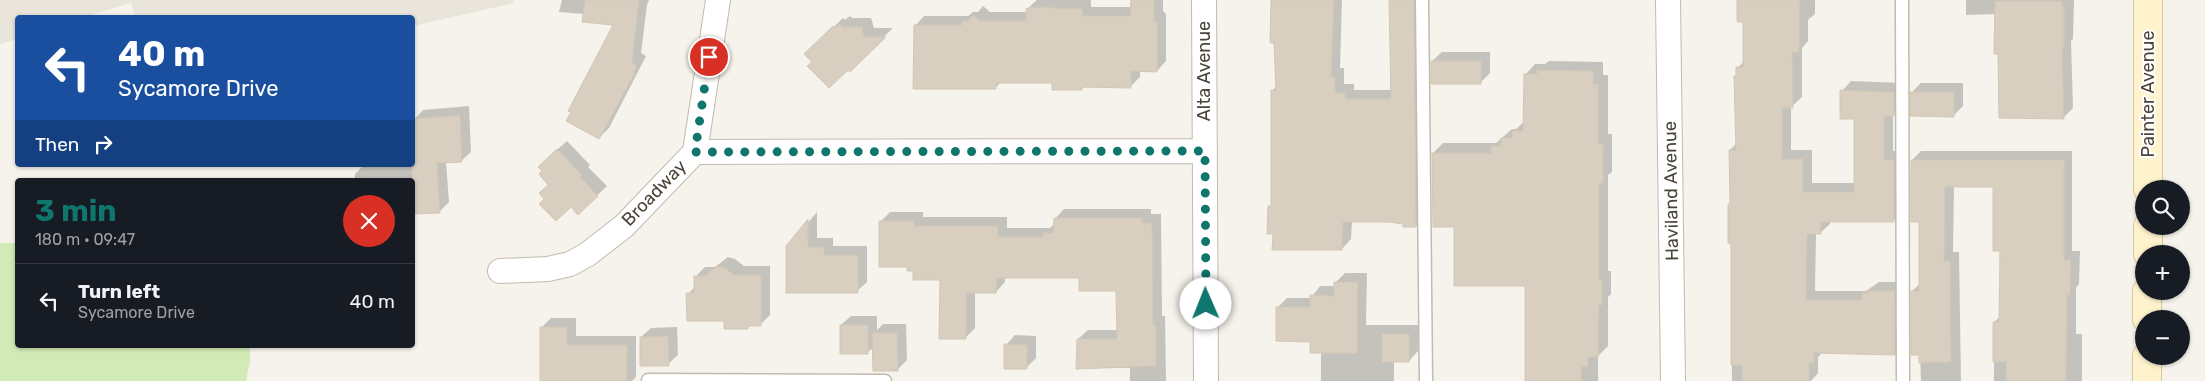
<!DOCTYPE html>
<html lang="en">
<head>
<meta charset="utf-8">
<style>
  :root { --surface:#171b24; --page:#20242c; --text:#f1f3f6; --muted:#9ea1a6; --line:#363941; --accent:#0f766e }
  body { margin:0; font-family:Rubik,sans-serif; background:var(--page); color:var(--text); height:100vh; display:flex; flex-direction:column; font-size:19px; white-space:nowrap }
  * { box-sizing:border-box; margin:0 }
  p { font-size:16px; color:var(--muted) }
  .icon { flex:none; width:28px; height:28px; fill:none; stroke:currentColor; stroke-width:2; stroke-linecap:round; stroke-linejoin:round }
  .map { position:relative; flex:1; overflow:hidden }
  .details { position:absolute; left:15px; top:178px; width:400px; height:170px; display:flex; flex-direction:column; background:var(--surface); border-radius:5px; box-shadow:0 1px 4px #0004 }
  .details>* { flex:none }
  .banner { position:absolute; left:15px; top:15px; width:400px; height:152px; border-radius:5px; box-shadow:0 1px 4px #0004; background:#1a4fa0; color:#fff; overflow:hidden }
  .fabs { position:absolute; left:2135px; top:180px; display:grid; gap:10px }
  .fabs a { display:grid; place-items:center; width:55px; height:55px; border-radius:50%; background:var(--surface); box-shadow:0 1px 4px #0004; font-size:25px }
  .pin { position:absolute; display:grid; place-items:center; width:42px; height:42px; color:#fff; margin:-21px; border:2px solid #fff; border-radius:50%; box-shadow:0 1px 5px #0007 }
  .me { position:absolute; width:55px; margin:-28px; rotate:359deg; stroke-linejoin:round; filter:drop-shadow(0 0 4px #0008) }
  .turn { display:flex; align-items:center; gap:18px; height:105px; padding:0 20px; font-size:22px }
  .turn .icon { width:65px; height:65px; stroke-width:2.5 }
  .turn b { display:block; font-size:35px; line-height:42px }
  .then { display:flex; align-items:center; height:48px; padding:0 20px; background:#0003; gap:10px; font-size:19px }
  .round { display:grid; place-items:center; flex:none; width:52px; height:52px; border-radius:26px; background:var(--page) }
  .head { display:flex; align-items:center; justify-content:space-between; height:85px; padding:0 20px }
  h1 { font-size:30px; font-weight:700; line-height:38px; color:var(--accent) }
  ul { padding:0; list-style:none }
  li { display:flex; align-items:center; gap:15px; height:75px; padding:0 20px; border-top:1px solid var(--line) }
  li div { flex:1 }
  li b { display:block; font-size:19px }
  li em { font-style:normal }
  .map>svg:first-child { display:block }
  .residential { fill:#eae5da }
  .green { fill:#d2eab5 }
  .shadow { fill:#0003 }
  .building { fill:#d8cfc1; stroke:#d3c7b4 }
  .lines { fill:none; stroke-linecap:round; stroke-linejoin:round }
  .lane-casing { stroke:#c2bbae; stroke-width:15 }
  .street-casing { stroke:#c2bbae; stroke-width:26 }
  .secondary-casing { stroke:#d6c79b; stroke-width:30 }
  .lane { stroke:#fff; stroke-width:12 }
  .street { stroke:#fff; stroke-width:24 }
  .secondary { stroke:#fff3cd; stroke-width:28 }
  .route { stroke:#0f766e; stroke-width:9; stroke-dasharray:0 16.2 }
  .labels { text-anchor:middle; stroke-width:4; stroke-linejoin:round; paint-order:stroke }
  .street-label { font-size:18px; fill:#4b4439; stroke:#fff }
</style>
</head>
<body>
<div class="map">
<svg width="2205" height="381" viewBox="0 0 2205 381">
  <rect width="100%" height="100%" fill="#f6f3ec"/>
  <path class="residential" d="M0 0H514V3L413 26 412 18 136 17 131 3 84 17 18 18 17 39 0 44Z"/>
  <path class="green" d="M0 243H17L18 345H250V361L246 381H0Z"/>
  <path class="shadow" d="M562 0H649L647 5 641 53 646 56 609 128 599 138 615 24 584 14 559 12Z
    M1037 0H1091V7H1132V0H1163V11L1166 14V61L1157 71 1140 70V77L1130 87 1085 86 1082 89 1053 81H1002L995 88 915 26 924 16H968L973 12H978L983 6 990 12H1027V9Z
    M1273 0H1342L1340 68H1344V84H1354V90H1392L1391 0H1423L1425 216 1416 226 1389 221H1352L1351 239 1342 249 1274 233 1269 207 1272 204V91L1277 86Z
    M1739 0H1815V14L1808 20V41L1802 48V97L1791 107V150H1812V183H1855V118L1842 91 1851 81 1903 83V105L1893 115V151H1903V211L1894 220H1830V224L1820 233H1816L1815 291H1866L1879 282H1904V344L1894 354 1823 352 1818 357V373L1811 381H1732L1730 150 1737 143 1738 68 1744 61V21Z
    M1966 0H2074L2073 39 2071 41 2073 108 2063 118 1999 53 1996 14 1966 15Z
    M850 16 852 18H871L874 28H893L850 70 814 62 806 54 843 18 845 20Z
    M1442 52H1490V73L1480 83 1432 61Z
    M1549 61 1603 62V75H1608V134H1612V172L1608 175V271H1611V294L1608 297V346L1598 356V381H1526V285L1455 226 1433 153 1443 143H1496L1512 129H1516L1524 122 1525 75 1535 64H1545Z
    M1921 83H1963V106L1953 116 1912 92Z
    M469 106 471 152 461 161 446 162 449 202 439 212 412 180H355V174L364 165H412L414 120 423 110Z
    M567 141 590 165 588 167 607 186 579 213 571 205 546 199 550 184 549 157Z
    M1921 151H2072V251H2080L2079 284 2076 288V334H2082V381H1994V322L2001 316 2002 249 1994 186H1954L1953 252H1959L1961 381H1921L1920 354 1912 291 1921 283 1920 220 1912 160Z
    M1064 209H1151V214H1161L1162 316H1165L1166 381H1130V368L1078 367V339L1088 330H1118L1117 290 1080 277H1005V282L996 292H975V328L965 338 941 279 908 265 880 222 890 212H923V217H1007V228H1050L1054 224 1055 219Z
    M817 212V238H833V246H867V282L857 291 787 247Z
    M728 257 735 259 744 266H770V315L760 325H751L747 328 725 320 688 294 696 286V276L705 267H715Z
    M1345 273H1367L1366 325H1418V351L1409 361H1394V381H1321V352L1278 307 1287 298H1311L1320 286H1335V283Z
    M851 316H877V330L883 324H906L907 360 897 370 874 347 868 352 841 325Z
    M551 318H576V336H636V377L632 381H541L542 327Z
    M677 327 678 355 668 364 641 337 651 328Z
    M1015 335 1036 336V358L1026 368 1006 345Z"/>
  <path class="building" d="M585 0H639L632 63 637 66 634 73H635L599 139 566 121 571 112 568 111 613 25 582 22Z
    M1131 0H1154V21L1157 23V72L1131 71V88L1082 87V90H1052V83H996V89H913L914 25H962V21H968L973 15 980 21H1026V9L1032 7 1082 9V16H1130Z
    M1271 0H1334L1331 77H1335V93H1345V99H1391L1389 0H1414L1416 227H1403V224L1389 222H1343L1342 250H1272L1273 234H1267L1268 206H1271V90H1276L1274 43H1270Z
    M1737 0H1800L1799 52H1792L1793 108H1782V159H1803V192H1854V119H1840V90L1894 92V116H1884V160H1894V222H1821V234H1807L1806 300H1862V293H1868V291H1895V355L1814 353V363H1809V381H1742V365H1731V243H1728V204H1730L1729 150H1736L1734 76H1736V67H1743V22H1737Z
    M1995 1H2062V7H2064V49H2062L2064 119 1999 118 1998 54H1994Z
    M840 24 842 27H862L864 37H886L850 72 848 70 829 88 807 66 812 62 804 54 833 26 835 28Z
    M1431 61H1481V84H1431Z
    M1537 70 1594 71 1593 84H1598V144H1603V183H1599V280H1602V305H1599L1598 357H1588V367H1581V381H1525V286H1454V227H1433L1432 153H1491V146H1501V138H1512V131H1523L1524 74H1537Z
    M1910 92H1954V117L1910 116Z
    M460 115 462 162 437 163 440 213 412 214V119Z
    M557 149 582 175 580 177 598 196 578 215 571 207 556 221 539 204 544 199 539 193 548 185 539 174 542 171 538 167Z
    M1911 160H2064V260H2071L2070 295H2067L2066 381H2006V362H1993V322H1999L2000 251H1993V187H1945L1944 261H1950L1951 362 1919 363V355H1911V291H1919V222H1911Z
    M1054 218H1142V223H1152L1153 325H1156V366L1076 369 1077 339H1117L1116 291H1079V278H997L996 293H966V339H939L940 280H913V271H907V267H879V221H914V226H998V237H1043V233H1053Z
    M808 219V247H824V255H858V293H786V246Z
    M717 266 725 268 734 275H761V326H748V329H724V321H687L686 293H694V276H704Z
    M1334 282H1358L1357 353H1310V342L1276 341V307H1310V295L1334 296Z
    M840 325H868V354H840Z
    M540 327H567V345H627V381H540Z
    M872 333H897L898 371H873Z
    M1382 334H1409V362H1382Z
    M668 336 669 366H640V337Z
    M1004 344 1027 345V369H1004Z"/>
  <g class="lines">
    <g class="lane-casing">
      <path id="lane" d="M1422 0 1426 381
        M1902 0 1903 381
        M648 380 885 381"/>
    </g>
    <g class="street-casing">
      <path id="street" d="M1204 0 1206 381
        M1668 0 1673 381
        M695 152 1205 151
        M500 271 548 269 570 264 588 254 624 226 695 152 718 0"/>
    </g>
    <g class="secondary-casing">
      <path id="secondary" d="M2148 189V0
        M2148 254V226
        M2147 319V291
        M2147 381V356"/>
    </g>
    <use href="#lane" class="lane"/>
    <use href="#street" class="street"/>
    <use href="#secondary" class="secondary"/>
  </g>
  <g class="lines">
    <path class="route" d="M709 57 695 152 1205 151 1206 304"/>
  </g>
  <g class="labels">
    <g class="street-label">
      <text transform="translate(1204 71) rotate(-90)" y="6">Alta Avenue</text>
      <text transform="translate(2148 94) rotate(-90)" y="6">Painter Avenue</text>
      <text transform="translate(1671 191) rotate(-91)" y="6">Haviland Avenue</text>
      <text transform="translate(654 193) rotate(-46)" y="6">Broadway</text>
    </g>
  </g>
</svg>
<div class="fabs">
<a><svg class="icon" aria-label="search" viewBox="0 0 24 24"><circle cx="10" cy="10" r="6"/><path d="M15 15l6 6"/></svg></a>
<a>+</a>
<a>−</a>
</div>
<div class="pin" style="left:709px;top:57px;background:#d93025"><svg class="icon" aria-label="arrive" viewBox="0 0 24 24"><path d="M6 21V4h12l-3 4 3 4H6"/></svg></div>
<svg class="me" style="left:1206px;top:304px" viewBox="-20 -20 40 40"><circle r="19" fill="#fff"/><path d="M0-13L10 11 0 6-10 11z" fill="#0f766e"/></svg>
<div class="banner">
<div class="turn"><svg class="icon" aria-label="left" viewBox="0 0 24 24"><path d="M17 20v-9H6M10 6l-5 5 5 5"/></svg><div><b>40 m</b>Sycamore Drive</div></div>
<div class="then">Then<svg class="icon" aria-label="right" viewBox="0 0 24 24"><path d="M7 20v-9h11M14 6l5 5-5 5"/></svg></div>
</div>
<section class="details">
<div class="head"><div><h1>3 min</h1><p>180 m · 09:47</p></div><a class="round" style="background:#d93025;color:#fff"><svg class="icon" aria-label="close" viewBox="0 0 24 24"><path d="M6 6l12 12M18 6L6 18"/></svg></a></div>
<ul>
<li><svg class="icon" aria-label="left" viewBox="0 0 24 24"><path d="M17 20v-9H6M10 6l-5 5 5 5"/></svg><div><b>Turn left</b><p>Sycamore Drive</p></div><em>40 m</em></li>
</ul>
</section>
</div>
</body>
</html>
